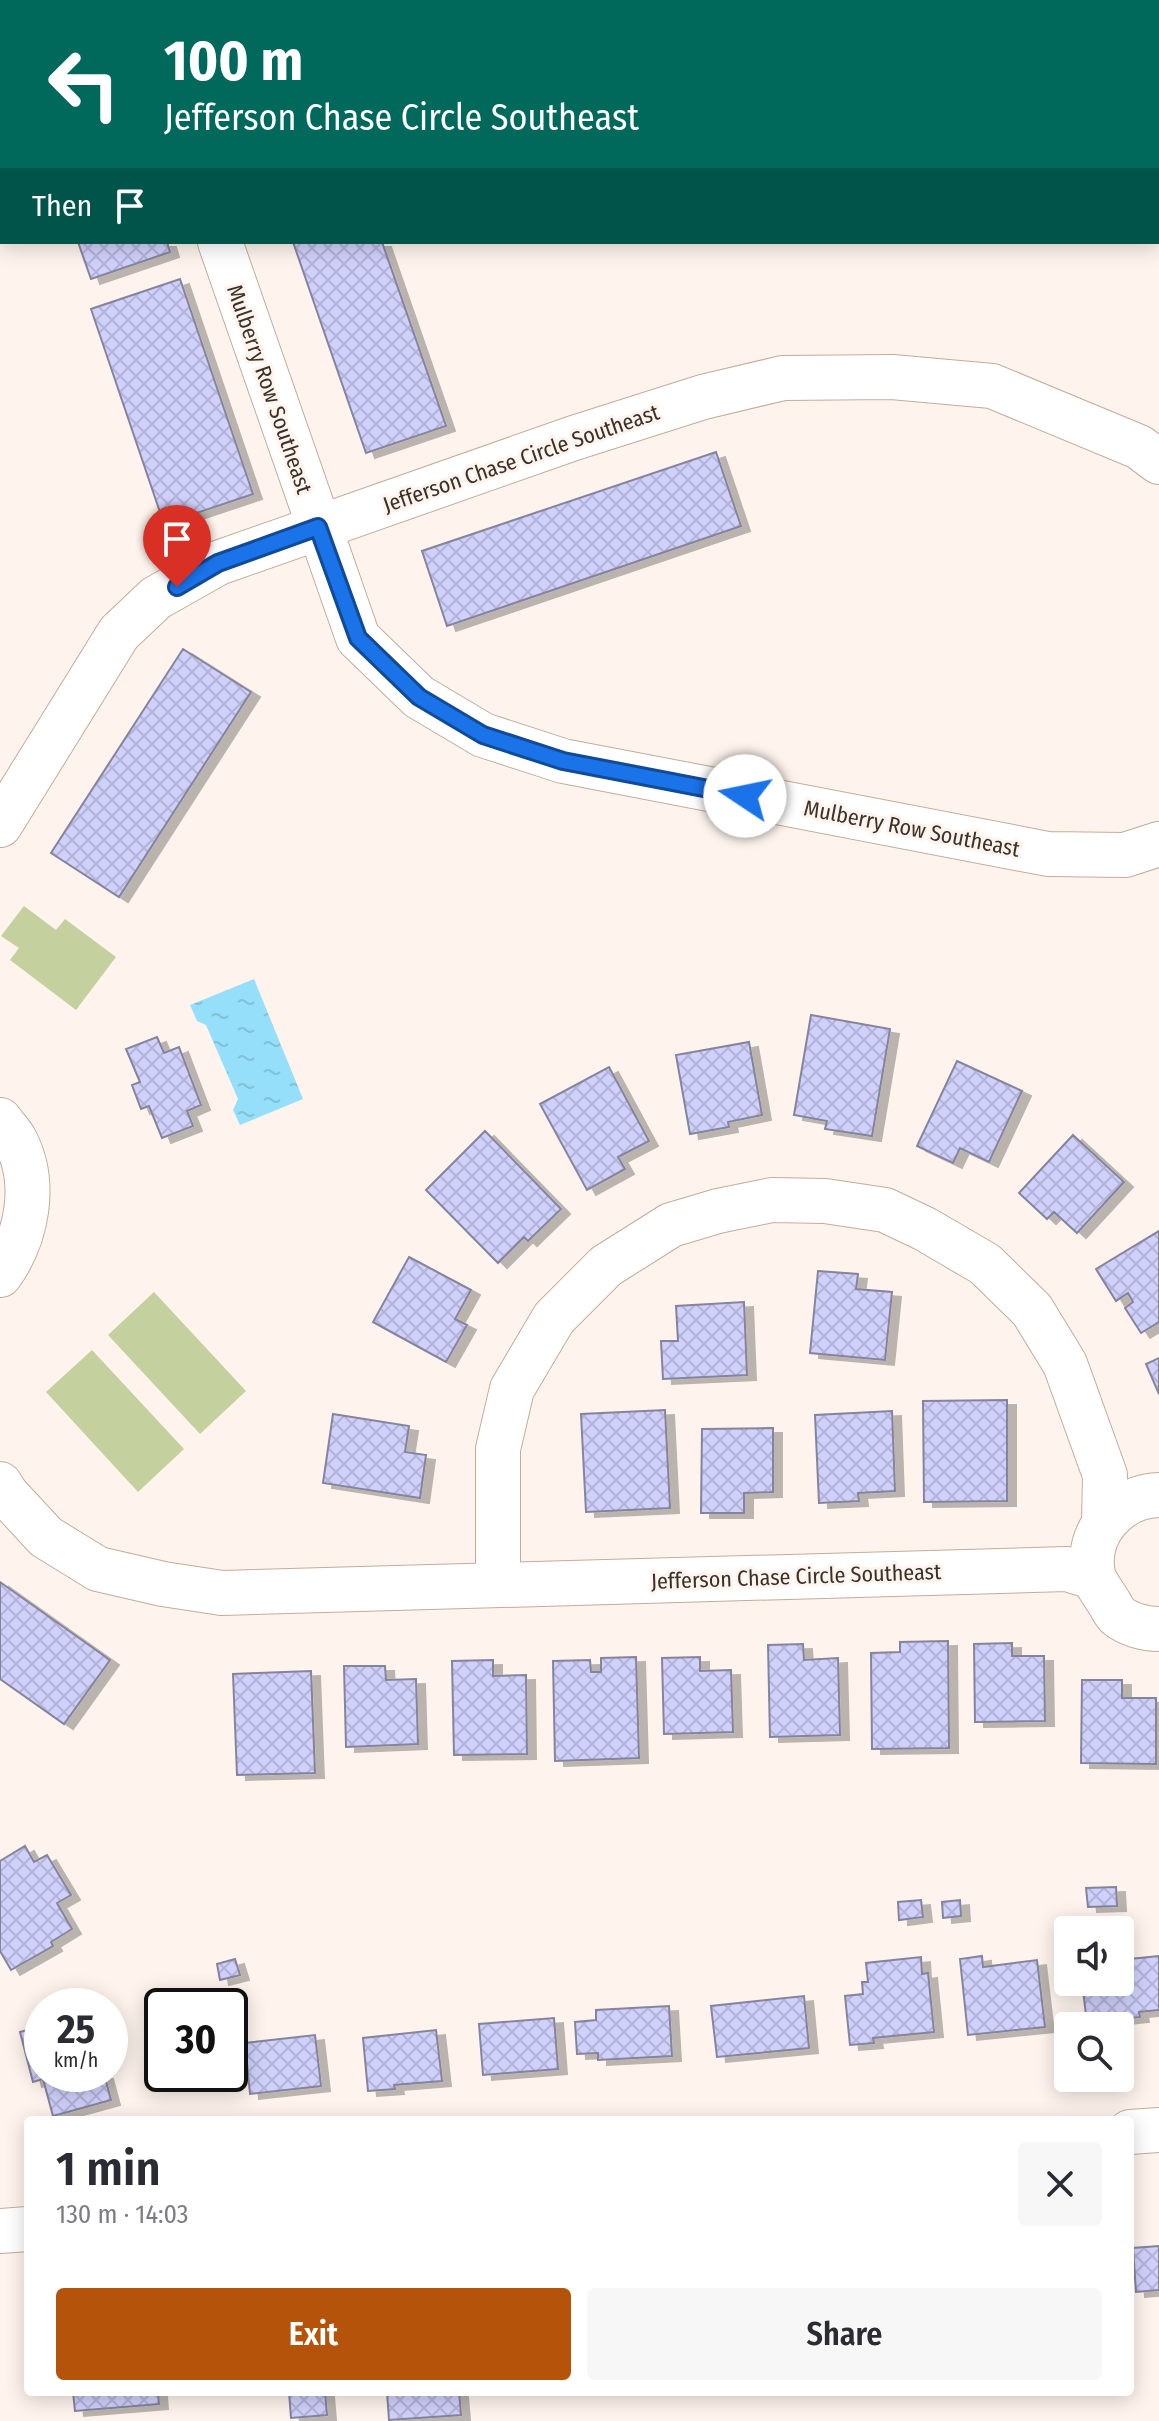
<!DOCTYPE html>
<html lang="en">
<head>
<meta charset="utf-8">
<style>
  :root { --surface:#fff; --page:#f7f7f7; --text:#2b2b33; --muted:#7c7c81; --accent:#b45309 }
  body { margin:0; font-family:"Fira Sans Condensed",sans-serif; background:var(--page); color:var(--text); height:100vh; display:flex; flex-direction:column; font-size:30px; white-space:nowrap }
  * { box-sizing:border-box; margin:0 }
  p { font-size:26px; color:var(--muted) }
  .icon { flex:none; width:44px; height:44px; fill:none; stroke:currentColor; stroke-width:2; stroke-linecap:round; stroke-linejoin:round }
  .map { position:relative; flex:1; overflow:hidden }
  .sheet { position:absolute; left:24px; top:2116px; width:1110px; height:280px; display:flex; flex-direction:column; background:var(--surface); border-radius:8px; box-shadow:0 4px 20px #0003 }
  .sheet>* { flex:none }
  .guide { position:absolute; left:0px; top:0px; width:1160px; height:244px; box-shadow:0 4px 20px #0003; background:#00695c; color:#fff; overflow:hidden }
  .buttons { position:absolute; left:1054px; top:1916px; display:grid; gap:16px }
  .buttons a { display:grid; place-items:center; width:80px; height:80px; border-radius:8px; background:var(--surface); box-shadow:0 4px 20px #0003; font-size:40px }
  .speed { position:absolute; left:24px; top:1988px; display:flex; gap:16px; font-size:40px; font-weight:700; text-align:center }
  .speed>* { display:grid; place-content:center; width:104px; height:104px; border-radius:50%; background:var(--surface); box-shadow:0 4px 20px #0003; line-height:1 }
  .speed small { font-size:20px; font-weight:400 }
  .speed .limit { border:4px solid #111; border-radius:12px; background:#fff; color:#111 }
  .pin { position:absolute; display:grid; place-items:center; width:68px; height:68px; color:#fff; margin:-82px -34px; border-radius:50% 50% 50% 0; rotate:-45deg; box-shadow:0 0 8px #0007 }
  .pin .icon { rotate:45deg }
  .me { position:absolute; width:88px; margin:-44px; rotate:281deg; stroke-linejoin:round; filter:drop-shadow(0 0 6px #0008) }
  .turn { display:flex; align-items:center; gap:28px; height:168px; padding:0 32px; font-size:36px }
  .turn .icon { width:104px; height:104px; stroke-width:2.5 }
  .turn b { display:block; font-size:56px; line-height:68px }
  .then { display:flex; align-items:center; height:76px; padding:0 32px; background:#0003; gap:16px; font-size:30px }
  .round { display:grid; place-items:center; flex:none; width:84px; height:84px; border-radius:8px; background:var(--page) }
  .overview { display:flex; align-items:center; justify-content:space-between; height:136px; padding:0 32px }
  h1 { font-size:48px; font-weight:600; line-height:60px }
  .button { display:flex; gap:16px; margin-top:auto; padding:16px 32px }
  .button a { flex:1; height:92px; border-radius:8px; background:var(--accent); color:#fff; font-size:32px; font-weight:600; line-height:92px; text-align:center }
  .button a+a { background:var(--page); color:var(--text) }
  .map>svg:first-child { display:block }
  .park { fill:#c4d19e }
  .water { fill:url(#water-ripples) }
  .building { fill:url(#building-cross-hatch); stroke:#84859d; stroke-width:2; filter:url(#shadow) }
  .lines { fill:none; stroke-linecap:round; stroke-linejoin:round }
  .minor-casing { stroke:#c3ac9a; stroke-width:46 }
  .minor { stroke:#fff; stroke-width:44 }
  .route-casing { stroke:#114b97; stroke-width:20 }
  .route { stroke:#1a73e8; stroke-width:14 }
  .labels { text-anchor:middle; stroke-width:6; stroke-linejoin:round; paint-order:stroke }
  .street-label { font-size:22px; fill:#3a312a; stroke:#fef4ed }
</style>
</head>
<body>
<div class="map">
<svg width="1159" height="2421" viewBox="0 0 1159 2421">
  <defs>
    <pattern id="water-ripples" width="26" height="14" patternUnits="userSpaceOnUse" patternTransform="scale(2)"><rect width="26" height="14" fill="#96dffa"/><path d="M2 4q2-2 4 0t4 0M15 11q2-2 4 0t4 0" fill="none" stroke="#82c0d6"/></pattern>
    <pattern id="building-cross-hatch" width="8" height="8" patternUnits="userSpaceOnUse" patternTransform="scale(2)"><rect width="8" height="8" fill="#d0d0fc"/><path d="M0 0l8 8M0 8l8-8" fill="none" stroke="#b3b3d8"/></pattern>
    <filter id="shadow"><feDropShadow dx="9" dy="5" stdDeviation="0" flood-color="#0004"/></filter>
  </defs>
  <rect width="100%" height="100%" fill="#fef4ed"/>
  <path class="park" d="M24 906 56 930 65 919 116 957 76 1010 10 960 19 948 1 936Z
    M154 1292 246 1391 200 1434 108 1335Z
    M92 1350 184 1449 138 1492 46 1392Z"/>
  <path class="water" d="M254 979 303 1099 240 1125 233 1110 238 1099 206 1025 197 1021 190 1005Z"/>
  <path class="building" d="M295 0H477V2H289Z
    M957 0H1060L1061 2H951Z
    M78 242H167L170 252 91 279Z
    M293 242H382L446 426 366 453Z
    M180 279 253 494 164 524 91 309Z
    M716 452 741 526 447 626 422 551Z
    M183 649 251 692 119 897 51 853Z
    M811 1015 890 1029 872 1136 825 1129 827 1121 794 1115Z
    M157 1037 164 1053 179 1047 201 1105 187 1111 193 1126 162 1138 149 1106 141 1109 132 1085 140 1082 126 1049Z
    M749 1042 762 1115 728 1122 729 1127 690 1134 676 1055Z
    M957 1061 1022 1091 989 1162 960 1148 953 1163 917 1146Z
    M609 1067 649 1141 618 1157 625 1169 587 1190 540 1104Z
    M485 1131 561 1209 528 1241 524 1237 498 1263 426 1190Z
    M1073 1135 1124 1182 1077 1233 1054 1212 1047 1219 1019 1193Z
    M1159 1231V1322L1141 1333 1125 1308 1133 1302 1128 1293 1116 1301 1096 1269Z
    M409 1257 471 1290 455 1319 467 1325 446 1362 373 1322Z
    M818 1271 858 1274 856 1289 892 1292 885 1360 810 1353Z
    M744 1302 747 1375 663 1379 661 1341H678L676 1306Z
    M1159 1358V1394L1146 1364Z
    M1007 1400V1501L924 1502 923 1401Z
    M665 1410 670 1508 586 1512 581 1414Z
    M892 1411 895 1491 858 1493 859 1501 819 1503 815 1415Z
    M333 1414 409 1426 405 1452 426 1455 420 1498 323 1483Z
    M773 1428V1492L744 1493V1513H701L702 1429Z
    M0 1582 110 1660 64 1724 0 1679Z
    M948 1641 949 1748 872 1749 871 1653 900 1652V1642Z
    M1012 1643V1656H1044L1045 1721 975 1722 974 1644Z
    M803 1644 804 1660 838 1658 840 1735 770 1737 768 1645Z
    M636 1657 639 1758 555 1761 553 1661 590 1660 591 1672H601V1658Z
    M700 1657V1671L731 1670 733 1732 664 1734 662 1658Z
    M493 1660V1676L526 1675 527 1754 454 1755 452 1661Z
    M344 1666H385L386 1680 416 1679 418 1744 346 1747Z
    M311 1671 315 1773 237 1775 233 1674Z
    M1082 1680H1122V1698H1156V1764L1081 1763Z
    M25 1846 34 1862 47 1855 71 1895 57 1903 72 1929 51 1942 53 1946 11 1970 0 1951V1861Z
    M1116 1887 1117 1906 1088 1907 1086 1888Z
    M921 1900 923 1917 899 1920 898 1902Z
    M960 1900 961 1916 943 1918 942 1902Z
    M982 1956 983 1967 1037 1960 1045 2027 968 2035 960 1959Z
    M1159 1956V2010L1139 2012 1140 2017 1087 2023 1082 1982H1120V1960Z
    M921 1957 922 1974 928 1973 934 2032 873 2038 874 2043 850 2045 845 1996 863 1994 862 1982H868L866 1963Z
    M235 1959 240 1975 220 1980 217 1964Z
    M804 1996 809 2048 717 2057 711 2006Z
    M669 2006 672 2056 598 2060V2053L577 2054 575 2022 596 2020V2010Z
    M554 2018 558 2069 483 2075 479 2024Z
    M42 2026V2074H104L111 2100 53 2116 43 2079 33 2082 20 2032Z
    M436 2030 442 2081 394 2085 395 2089 368 2091 363 2038Z
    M315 2035 321 2086 250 2094 245 2043Z
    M1159 2246V2290L1136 2292 1133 2248Z
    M73 2392H158L159 2404 75 2411Z
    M289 2392H325L327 2415 291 2418Z
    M387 2392H459L461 2415 389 2420Z"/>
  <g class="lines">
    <g class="minor-casing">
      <path id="minor" d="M736 2 742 0
        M220 242 358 638 419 697 483 735 563 761 1048 854 1125 855 1159 844
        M0 825 119 633 156 598 218 563 574 438 703 397 783 378 892 377 992 386 1139 447 1159 462
        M0 1120C5 1127 11 1133 15 1140 38 1183 27 1238 0 1275
        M0 1484 7 1495 46 1537 98 1569 163 1584 222 1593 1067 1569 1093 1577
        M1159 1495C1119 1496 1085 1532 1093 1574 1095 1583 1103 1593 1108 1601 1111 1605 1114 1613 1118 1616 1129 1625 1146 1629 1159 1629
        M498 1584V1449L512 1389 554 1318 606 1266 671 1225 718 1211 772 1200 825 1201 885 1210 925 1229 985 1264 1032 1310 1065 1364 1105 1475 1104 1522
        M1130 2132 1159 2130
        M0 2231 28 2229"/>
    </g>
    <use href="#minor" class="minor"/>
  </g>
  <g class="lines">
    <g class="route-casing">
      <path id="route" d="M177 587 218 563 318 527 358 638 419 697 483 735 563 761 745 796"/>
    </g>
    <use href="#route" class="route"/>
  </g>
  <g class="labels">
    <g class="street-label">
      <text transform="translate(270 389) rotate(71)" y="8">Mulberry Row Southeast</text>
      <text transform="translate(521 458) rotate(-19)" y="8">Jefferson Chase Circle Southeast</text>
      <text transform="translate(912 828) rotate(11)" y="8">Mulberry Row Southeast</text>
      <text transform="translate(796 1576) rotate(-2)" y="8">Jefferson Chase Circle Southeast</text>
    </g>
  </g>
</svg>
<div class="buttons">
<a><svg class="icon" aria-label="sound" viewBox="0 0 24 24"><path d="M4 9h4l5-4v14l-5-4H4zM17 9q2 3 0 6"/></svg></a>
<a><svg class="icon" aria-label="search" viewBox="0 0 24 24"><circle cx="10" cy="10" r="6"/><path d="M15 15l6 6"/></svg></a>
</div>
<div class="speed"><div>25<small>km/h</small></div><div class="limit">30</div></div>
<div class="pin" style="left:177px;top:587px;background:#d93025"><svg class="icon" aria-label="arrive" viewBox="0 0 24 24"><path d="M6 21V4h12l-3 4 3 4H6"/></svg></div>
<svg class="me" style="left:745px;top:796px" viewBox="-20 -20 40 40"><circle r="19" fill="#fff"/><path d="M0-13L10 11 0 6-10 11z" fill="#1a73e8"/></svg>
<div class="guide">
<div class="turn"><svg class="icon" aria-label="left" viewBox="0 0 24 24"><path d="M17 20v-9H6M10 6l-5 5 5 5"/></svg><div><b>100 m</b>Jefferson Chase Circle Southeast</div></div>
<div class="then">Then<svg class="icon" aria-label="arrive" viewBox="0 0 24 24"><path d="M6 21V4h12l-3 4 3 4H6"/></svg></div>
</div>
<section class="sheet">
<div class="overview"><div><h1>1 min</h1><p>130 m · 14:03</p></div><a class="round"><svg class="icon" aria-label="close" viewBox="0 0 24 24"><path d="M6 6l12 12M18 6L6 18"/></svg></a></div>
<div class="button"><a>Exit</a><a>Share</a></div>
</section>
</div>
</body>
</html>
